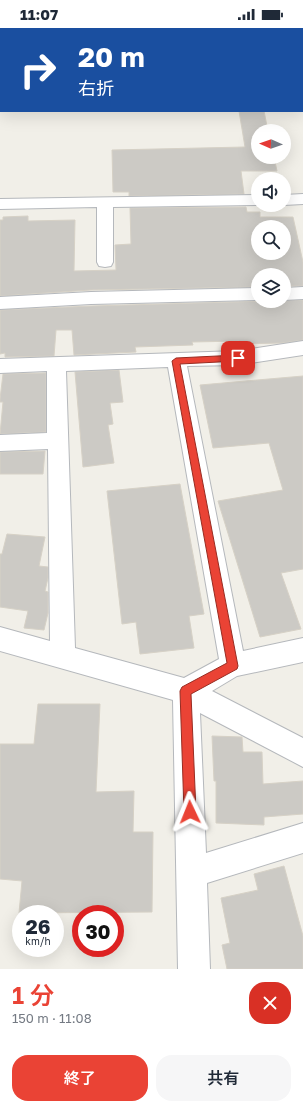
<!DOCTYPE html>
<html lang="ja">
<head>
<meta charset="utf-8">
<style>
  :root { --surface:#fff; --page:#f6f6f7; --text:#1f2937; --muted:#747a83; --accent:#ea4335 }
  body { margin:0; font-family:"Golos Text","Noto Sans JP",sans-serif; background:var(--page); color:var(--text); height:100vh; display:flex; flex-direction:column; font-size:15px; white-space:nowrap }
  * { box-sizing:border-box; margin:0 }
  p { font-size:13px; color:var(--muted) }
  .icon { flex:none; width:22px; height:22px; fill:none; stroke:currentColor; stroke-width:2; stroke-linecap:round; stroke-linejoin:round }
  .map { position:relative; height:941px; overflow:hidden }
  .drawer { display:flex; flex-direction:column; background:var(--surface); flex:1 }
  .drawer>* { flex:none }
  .banner { position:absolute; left:0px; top:0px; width:303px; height:84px; box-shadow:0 4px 16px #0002; background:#1a4fa0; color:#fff; overflow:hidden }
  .needle { width:26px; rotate:272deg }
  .controls { position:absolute; left:251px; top:96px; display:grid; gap:8px }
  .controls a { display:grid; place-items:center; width:40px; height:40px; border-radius:50%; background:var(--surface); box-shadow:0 4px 16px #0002; font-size:20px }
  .speed { position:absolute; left:12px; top:877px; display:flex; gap:8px; font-size:20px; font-weight:700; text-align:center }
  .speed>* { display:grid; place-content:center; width:52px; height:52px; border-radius:50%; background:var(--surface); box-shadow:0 4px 16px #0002; line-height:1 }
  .speed small { font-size:10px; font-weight:400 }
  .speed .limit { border:6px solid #d22; background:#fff; color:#111 }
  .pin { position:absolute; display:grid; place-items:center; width:34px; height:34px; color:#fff; margin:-17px; border-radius:8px; box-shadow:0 2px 6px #0006 }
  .me { position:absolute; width:44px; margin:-22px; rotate:358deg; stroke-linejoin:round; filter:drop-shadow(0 0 3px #0008) }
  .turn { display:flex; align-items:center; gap:14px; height:84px; padding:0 12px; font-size:18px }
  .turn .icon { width:52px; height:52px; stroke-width:2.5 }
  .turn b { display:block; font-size:28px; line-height:34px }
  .round { display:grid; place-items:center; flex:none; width:42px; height:42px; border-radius:16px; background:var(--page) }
  .headline { display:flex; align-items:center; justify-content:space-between; height:68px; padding:0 12px }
  h1 { font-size:24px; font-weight:600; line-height:30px; color:var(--accent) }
  .button { display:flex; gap:8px; margin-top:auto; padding:8px 12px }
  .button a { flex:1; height:46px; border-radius:16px; background:var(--accent); color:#fff; font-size:16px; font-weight:600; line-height:46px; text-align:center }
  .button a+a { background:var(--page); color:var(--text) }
  .status { display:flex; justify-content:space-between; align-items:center; height:28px; padding:0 20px; background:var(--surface); direction:ltr }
  .status svg { height:11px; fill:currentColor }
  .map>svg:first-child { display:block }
  .building { fill:#cccac5; stroke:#d6d1c6; fill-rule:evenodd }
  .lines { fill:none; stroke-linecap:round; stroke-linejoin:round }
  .minor-casing { stroke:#b5b8bc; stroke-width:2 }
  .minor { fill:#fff; fill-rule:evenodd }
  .route { fill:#ea4335; stroke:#982c22 }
</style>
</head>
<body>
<div class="status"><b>11:07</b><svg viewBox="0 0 49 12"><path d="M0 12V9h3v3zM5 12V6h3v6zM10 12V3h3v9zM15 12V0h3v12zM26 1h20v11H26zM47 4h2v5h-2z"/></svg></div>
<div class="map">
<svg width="303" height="941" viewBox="0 0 303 941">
  <rect width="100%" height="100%" fill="#f1efe8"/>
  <path class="building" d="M239 83H264L268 103H258V129H274L277 143H241L244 166 129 168V164H113L112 122 245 119Z
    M246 179 247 184H260V189H293L303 234V258H284V247H258V259L91 262 0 268V192H3V189L28 188V193L75 192 74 243 116 242 115 217 131 216 130 180ZM258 199H284V225H258Z
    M303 272V312L282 315 240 316 239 313 192 314 193 317 135 319 136 324 74 327 72 302H56L54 328 5 329V325L0 326V282L91 278Z
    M119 342 123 374 110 375 113 396 108 397 114 435 83 439 75 344Z
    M46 345V404L0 406 3 374H0V371L3 346Z
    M303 348V541L281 545 301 601 260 609 218 473 283 462 269 415 213 420 200 357Z
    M45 423 43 446H0V424Z
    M180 456 204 586 189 588 194 620 140 626 136 594 122 596 107 463Z
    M7 506 45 509 39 538 48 539V550L45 563 48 564V585L44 602 24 600 28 583 0 579V526H2Z
    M38 676H100L96 764 134 763 133 804H153L152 884 19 885 22 853 0 851V716H34Z
    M212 708 242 709 243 724H262L263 756 303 753V786L264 789V797L216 795V753H214Z
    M284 838 303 908V941H227L222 917 230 915 221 870 258 862 254 846Z"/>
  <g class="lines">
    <g class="minor-casing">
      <path id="minor" d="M0 47H1V55H0Z
        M302 53H303V61H302Z
        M303 166V176L284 177V167Z
        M258 167V177L113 179V234L111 238 105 239 99 238 97 234V179L0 181V171Z
        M303 259V271L284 272V260Z
        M258 260V272L91 276 0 281V269L91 264Z
        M303 313V327L238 337 187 338 243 623 303 610V634L237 648 212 663 303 710V739L200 685 206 825 303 795V825L207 855 210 941H178L173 672 0 623V599L50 613 48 421 0 423V407L47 405V343L0 345V331L238 323ZM168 339 219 631 184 650 75 620 66 343Z"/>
    </g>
    <use href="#minor" class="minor"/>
  </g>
  <path class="route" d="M238 327 242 330 238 333 180 336 238 638 237 641 191 666 196 784 194 788 190 790 186 788 184 784 180 663 182 659 227 635 172 333 176 330Z"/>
</svg>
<div class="controls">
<a><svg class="needle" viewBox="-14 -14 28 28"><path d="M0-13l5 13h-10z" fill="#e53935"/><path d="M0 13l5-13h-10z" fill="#747a83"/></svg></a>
<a><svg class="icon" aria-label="sound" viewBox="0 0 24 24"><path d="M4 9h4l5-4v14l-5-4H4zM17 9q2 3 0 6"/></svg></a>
<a><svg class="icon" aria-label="search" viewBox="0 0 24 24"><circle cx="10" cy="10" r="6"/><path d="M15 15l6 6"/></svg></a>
<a><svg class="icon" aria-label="layers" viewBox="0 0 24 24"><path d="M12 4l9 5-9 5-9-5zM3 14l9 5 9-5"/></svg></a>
</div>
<div class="speed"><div>26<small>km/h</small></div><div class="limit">30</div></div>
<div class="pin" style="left:238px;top:330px;background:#d93025"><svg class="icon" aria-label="arrive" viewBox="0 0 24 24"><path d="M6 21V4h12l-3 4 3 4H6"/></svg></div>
<svg class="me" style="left:190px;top:784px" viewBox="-20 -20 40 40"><path d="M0-17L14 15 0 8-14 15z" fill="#ea4335" stroke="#fff" stroke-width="4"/></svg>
<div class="banner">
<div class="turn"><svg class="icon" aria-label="right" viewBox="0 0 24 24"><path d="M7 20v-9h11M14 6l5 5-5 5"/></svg><div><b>20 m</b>右折</div></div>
</div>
</div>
<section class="drawer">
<div class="headline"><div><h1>1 分</h1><p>150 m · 11:08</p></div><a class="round" style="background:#d93025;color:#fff"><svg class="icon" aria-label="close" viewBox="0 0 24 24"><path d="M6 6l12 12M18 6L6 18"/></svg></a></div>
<div class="button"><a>終了</a><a>共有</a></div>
</section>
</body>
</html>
